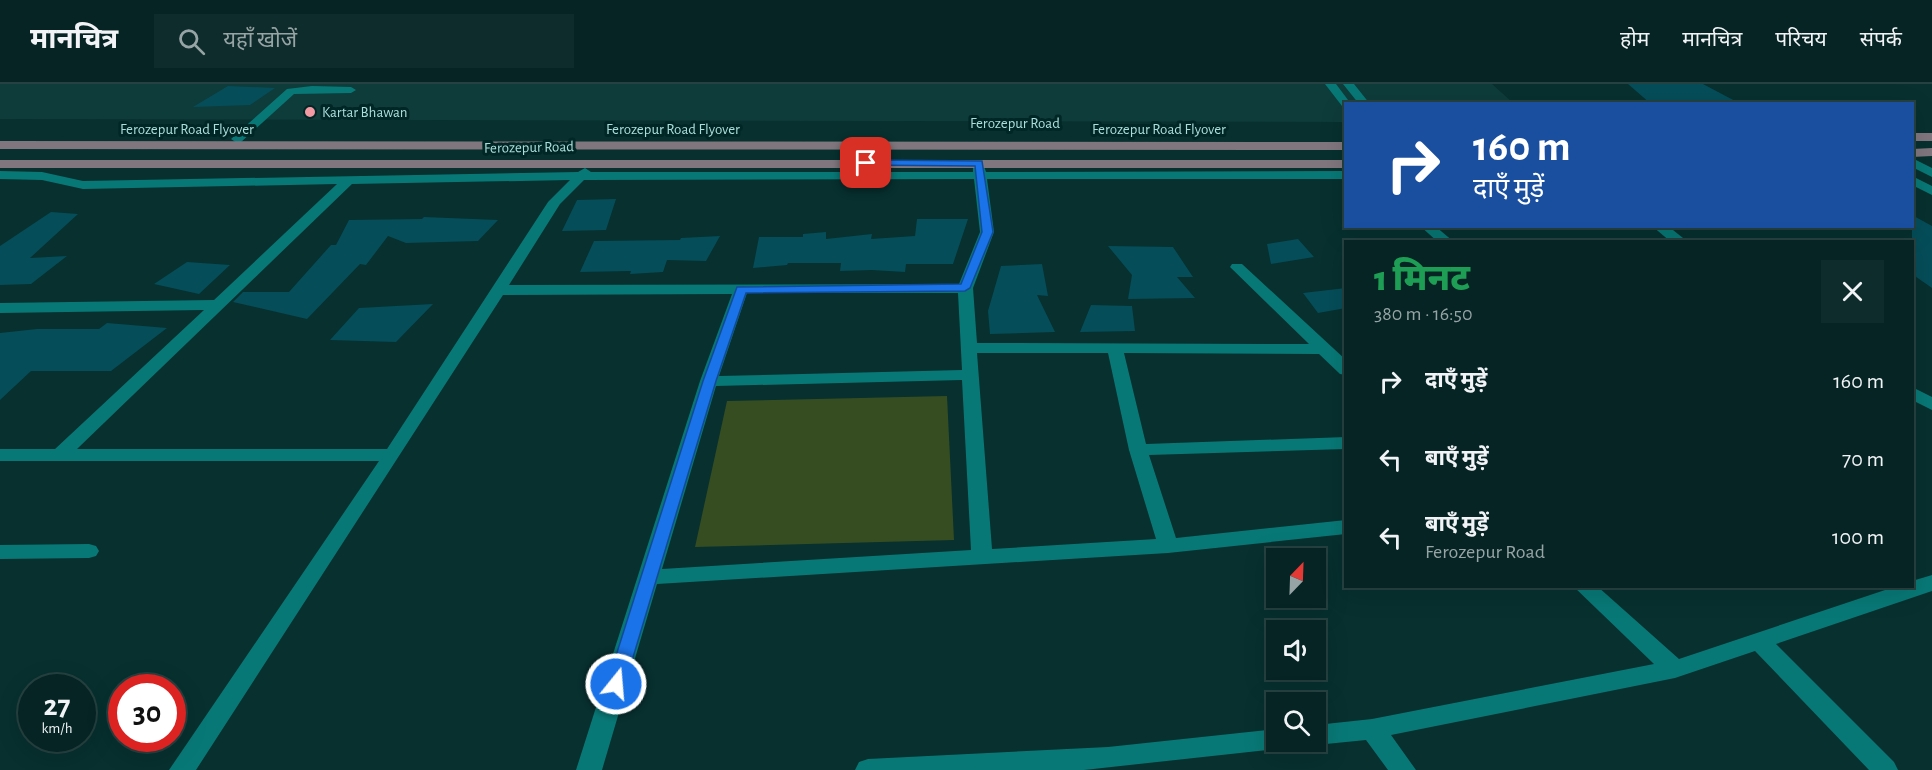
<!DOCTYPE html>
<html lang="hi">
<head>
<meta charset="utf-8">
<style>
  :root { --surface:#052423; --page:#0e2c2b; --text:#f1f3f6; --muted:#97a4a6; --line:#264141 }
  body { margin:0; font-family:"Alegreya Sans","Noto Sans Devanagari",sans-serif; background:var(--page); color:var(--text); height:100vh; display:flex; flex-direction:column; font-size:22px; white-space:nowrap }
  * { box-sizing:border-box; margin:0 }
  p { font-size:20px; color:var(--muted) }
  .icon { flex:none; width:33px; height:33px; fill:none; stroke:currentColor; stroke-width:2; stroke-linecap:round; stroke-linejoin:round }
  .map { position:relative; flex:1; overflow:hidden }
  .details { position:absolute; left:1344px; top:156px; width:570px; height:348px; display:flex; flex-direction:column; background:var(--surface); border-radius:0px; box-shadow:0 6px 24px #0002,0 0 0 2px var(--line) }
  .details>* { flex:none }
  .hud { position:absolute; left:1344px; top:18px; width:570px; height:126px; border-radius:0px; box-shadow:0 6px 24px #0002,0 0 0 2px var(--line); background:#1a4fa0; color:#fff; overflow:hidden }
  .needle { width:39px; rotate:23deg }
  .controls { position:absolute; left:1266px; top:464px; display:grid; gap:12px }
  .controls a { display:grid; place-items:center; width:60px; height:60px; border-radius:0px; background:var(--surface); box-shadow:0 6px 24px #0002,0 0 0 2px var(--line); font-size:30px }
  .speed { position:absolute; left:18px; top:590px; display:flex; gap:12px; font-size:30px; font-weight:700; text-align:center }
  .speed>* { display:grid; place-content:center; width:78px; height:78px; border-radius:50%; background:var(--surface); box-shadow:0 6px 24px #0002,0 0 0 2px var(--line); line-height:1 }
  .speed small { font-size:15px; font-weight:400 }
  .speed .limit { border:9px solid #d22; background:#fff; color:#111 }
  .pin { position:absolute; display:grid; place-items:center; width:51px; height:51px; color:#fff; margin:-26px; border-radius:12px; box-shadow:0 3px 9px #0006 }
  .me { position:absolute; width:66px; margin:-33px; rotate:17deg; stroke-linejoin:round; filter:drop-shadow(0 0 4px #0008) }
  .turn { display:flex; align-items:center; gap:21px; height:126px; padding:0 30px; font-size:27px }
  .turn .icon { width:78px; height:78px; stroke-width:2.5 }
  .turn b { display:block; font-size:42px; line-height:51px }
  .round { display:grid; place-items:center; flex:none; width:63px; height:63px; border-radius:0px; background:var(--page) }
  .overview { display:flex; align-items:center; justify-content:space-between; height:102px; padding:0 30px }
  h1 { font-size:36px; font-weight:800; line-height:45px; color:#1e9e55 }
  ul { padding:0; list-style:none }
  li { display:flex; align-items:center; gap:18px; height:78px; padding:0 30px }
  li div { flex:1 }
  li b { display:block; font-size:22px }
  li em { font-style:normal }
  header { display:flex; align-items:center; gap:36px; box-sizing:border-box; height:84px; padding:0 30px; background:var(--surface); border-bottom:2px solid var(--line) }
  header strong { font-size:28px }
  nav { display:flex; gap:33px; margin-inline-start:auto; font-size:21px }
  .search { width:420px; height:54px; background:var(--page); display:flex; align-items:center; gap:15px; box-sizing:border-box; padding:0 21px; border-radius:0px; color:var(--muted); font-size:22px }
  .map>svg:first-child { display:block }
  .built { fill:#0e3c3b }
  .green { fill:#364d21 }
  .building { fill:#054d59 }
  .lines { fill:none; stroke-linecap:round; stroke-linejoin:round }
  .minor { fill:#087876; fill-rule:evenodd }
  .major { fill:#80767d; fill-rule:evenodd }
  .route { fill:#1a73e8; stroke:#114b97; stroke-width:1.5 }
  .poi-dot { fill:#f49aa5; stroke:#002625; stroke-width:2 }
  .labels { text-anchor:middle; stroke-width:6; stroke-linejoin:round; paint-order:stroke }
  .far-poi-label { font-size:15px; fill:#a9dedb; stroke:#002625; text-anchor:start }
  .far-street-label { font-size:15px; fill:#a9dedb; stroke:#002625 }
</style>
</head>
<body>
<header>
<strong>मानचित्र</strong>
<div class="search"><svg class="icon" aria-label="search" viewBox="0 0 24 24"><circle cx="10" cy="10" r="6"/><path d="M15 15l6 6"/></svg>यहाँ खोजें</div>
<nav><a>होम</a><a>मानचित्र</a><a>परिचय</a><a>संपर्क</a></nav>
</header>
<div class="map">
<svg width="1932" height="686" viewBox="0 0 1932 686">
  <rect width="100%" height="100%" fill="#07302f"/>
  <path class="built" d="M0 0H1492L1513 19 1346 20 1345 38 0 35Z"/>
  <path class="green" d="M947 312 954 456 695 463 727 317Z"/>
  <path class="building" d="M1628 0H1703L1737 18 1651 20Z
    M228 2 275 4 250 21 193 23Z
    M616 115 606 146 562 147 577 116Z
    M51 128 78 130 30 174 67 172 31 200 0 201V162Z
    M1912 131 1932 142V204L1912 190Z
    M424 133 498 136 478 157 406 159 388 152 366 181 360 180 307 235 233 218 243 208H289L331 161H336L349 136 422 135Z
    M917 135H968L953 180H906L905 188 872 186 840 187 841 179H788L787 181 753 184 759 153H803V150L826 148V155L872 150 871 155 915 152Z
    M720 152 706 177 667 176 663 188 630 190 631 187 580 188 594 157 680 156 681 154Z
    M1298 155 1314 173 1271 180 1267 160Z
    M1108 162 1173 163 1193 193H1177L1195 214 1128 215 1132 191Z
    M187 178 230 181 199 210 154 200Z
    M1042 180 1048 212 1037 211 1055 248 990 250 988 227 1001 182Z
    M1346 204V224L1318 229 1303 209Z
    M433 220 396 258 330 256 359 224Z
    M1091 221 1132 222 1135 247 1080 248Z
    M107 239 167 244 111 287H31L0 316V249L37 245H99Z"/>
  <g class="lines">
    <path class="minor" d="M1325 0H1336L1351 20H1346V23L1342 22Z
      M1343 0H1354L1370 20H1359Z
      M312 2 351 3 356 6 351 9 294 10 241 58 237 59 231 55 287 5Z
      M1912 74 1932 84V93L1912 83Z
      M979 78 983 79 986 88 1346 87V95H987L994 148 973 204 977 259 1309 260 1230 183 1232 180H1242L1346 276V291L1340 290 1319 270 1124 269 1146 360 1346 353V365L1149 371 1176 454 1346 436V450L1168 469 657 500 602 686H576L700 297 732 210 503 211 196 686H169L379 377H0V365H55L204 226 0 229V219L214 216 337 100 83 105 42 96 0 95V87L42 88 83 97 578 88 585 84 591 88H973V82ZM974 95 980 148 959 200 509 201 560 120 584 96ZM570 96 548 118 387 365H77L352 100ZM747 209H958L962 286 719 292ZM977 269H1108L1129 366 1156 455 992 465ZM962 296 971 466 662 485 716 302Z
      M1912 92 1932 102V111L1912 101Z
      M1420 142H1435L1454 158H1438Z
      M1652 142H1668L1688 158H1671Z
      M1912 303 1932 313V326L1912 316Z
      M89 460 96 462 99 467 96 472 89 474 0 475V461Z
      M1932 491V507L1776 560 1894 678 1898 686H1869L1755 567 1675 594 1391 651 1416 686H1388L1366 656 1316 661 1307 657H1316V641L1372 635 1654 580 1573 502H1597L1679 575 1897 502H1912V497Z
      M1276 645V657H1287L1285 662 1276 665 1084 686H855L859 678 868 675 1108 663Z"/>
    <path class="major" d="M1912 49H1932V57H1912Z
      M0 57 1346 58V66L0 65Z
      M1932 64V72L1912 73V65Z
      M0 76H1346V84H0Z"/>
  </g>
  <path class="route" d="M866 76 982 77 993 148 970 204 965 207 746 209 716 297 625 600 622 605 616 607 609 605 607 600 703 297 737 203 961 200 982 148 975 82 862 81V77Z"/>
  <circle class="poi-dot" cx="310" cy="28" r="6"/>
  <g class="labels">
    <g class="far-poi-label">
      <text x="322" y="33">Kartar Bhawan</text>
    </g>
    <g class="far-street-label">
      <text x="1015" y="44">Ferozepur Road</text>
      <text x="187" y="50">Ferozepur Road Flyover</text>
      <text x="673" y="50">Ferozepur Road Flyover</text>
      <text x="1159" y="50">Ferozepur Road Flyover</text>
      <text transform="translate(529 63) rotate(-1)" y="5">Ferozepur Road</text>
    </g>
  </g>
</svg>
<div class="controls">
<a><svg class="needle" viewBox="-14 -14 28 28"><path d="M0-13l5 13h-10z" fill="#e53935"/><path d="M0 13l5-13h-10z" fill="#97a4a6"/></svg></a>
<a><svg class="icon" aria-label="sound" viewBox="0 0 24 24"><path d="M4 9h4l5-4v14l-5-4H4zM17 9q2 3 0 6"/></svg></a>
<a><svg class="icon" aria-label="search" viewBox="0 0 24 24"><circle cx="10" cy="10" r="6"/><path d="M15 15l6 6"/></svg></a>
</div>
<div class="speed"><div>27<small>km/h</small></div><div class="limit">30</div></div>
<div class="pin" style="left:866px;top:79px;background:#d93025"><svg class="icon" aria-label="arrive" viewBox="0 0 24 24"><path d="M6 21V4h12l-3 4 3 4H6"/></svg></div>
<svg class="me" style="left:616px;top:600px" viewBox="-20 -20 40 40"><circle r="17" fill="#1a73e8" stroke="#fff" stroke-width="3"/><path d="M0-11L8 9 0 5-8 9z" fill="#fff"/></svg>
<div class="hud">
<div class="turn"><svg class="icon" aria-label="right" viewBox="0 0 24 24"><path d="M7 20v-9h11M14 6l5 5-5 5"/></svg><div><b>160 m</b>दाएँ मुड़ें</div></div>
</div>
<section class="details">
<div class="overview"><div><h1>1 मिनट</h1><p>380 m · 16:50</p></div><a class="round"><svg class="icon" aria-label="close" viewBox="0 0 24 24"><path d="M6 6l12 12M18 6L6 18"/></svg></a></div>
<ul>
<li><svg class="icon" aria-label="right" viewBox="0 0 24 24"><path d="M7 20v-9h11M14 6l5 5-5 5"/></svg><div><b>दाएँ मुड़ें</b></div><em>160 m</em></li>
<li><svg class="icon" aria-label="left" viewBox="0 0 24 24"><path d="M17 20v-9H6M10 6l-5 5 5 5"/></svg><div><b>बाएँ मुड़ें</b></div><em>70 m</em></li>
<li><svg class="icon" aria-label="left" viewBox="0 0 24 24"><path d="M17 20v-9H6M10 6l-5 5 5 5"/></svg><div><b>बाएँ मुड़ें</b><p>Ferozepur Road</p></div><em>100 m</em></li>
</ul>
</section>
</div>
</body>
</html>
